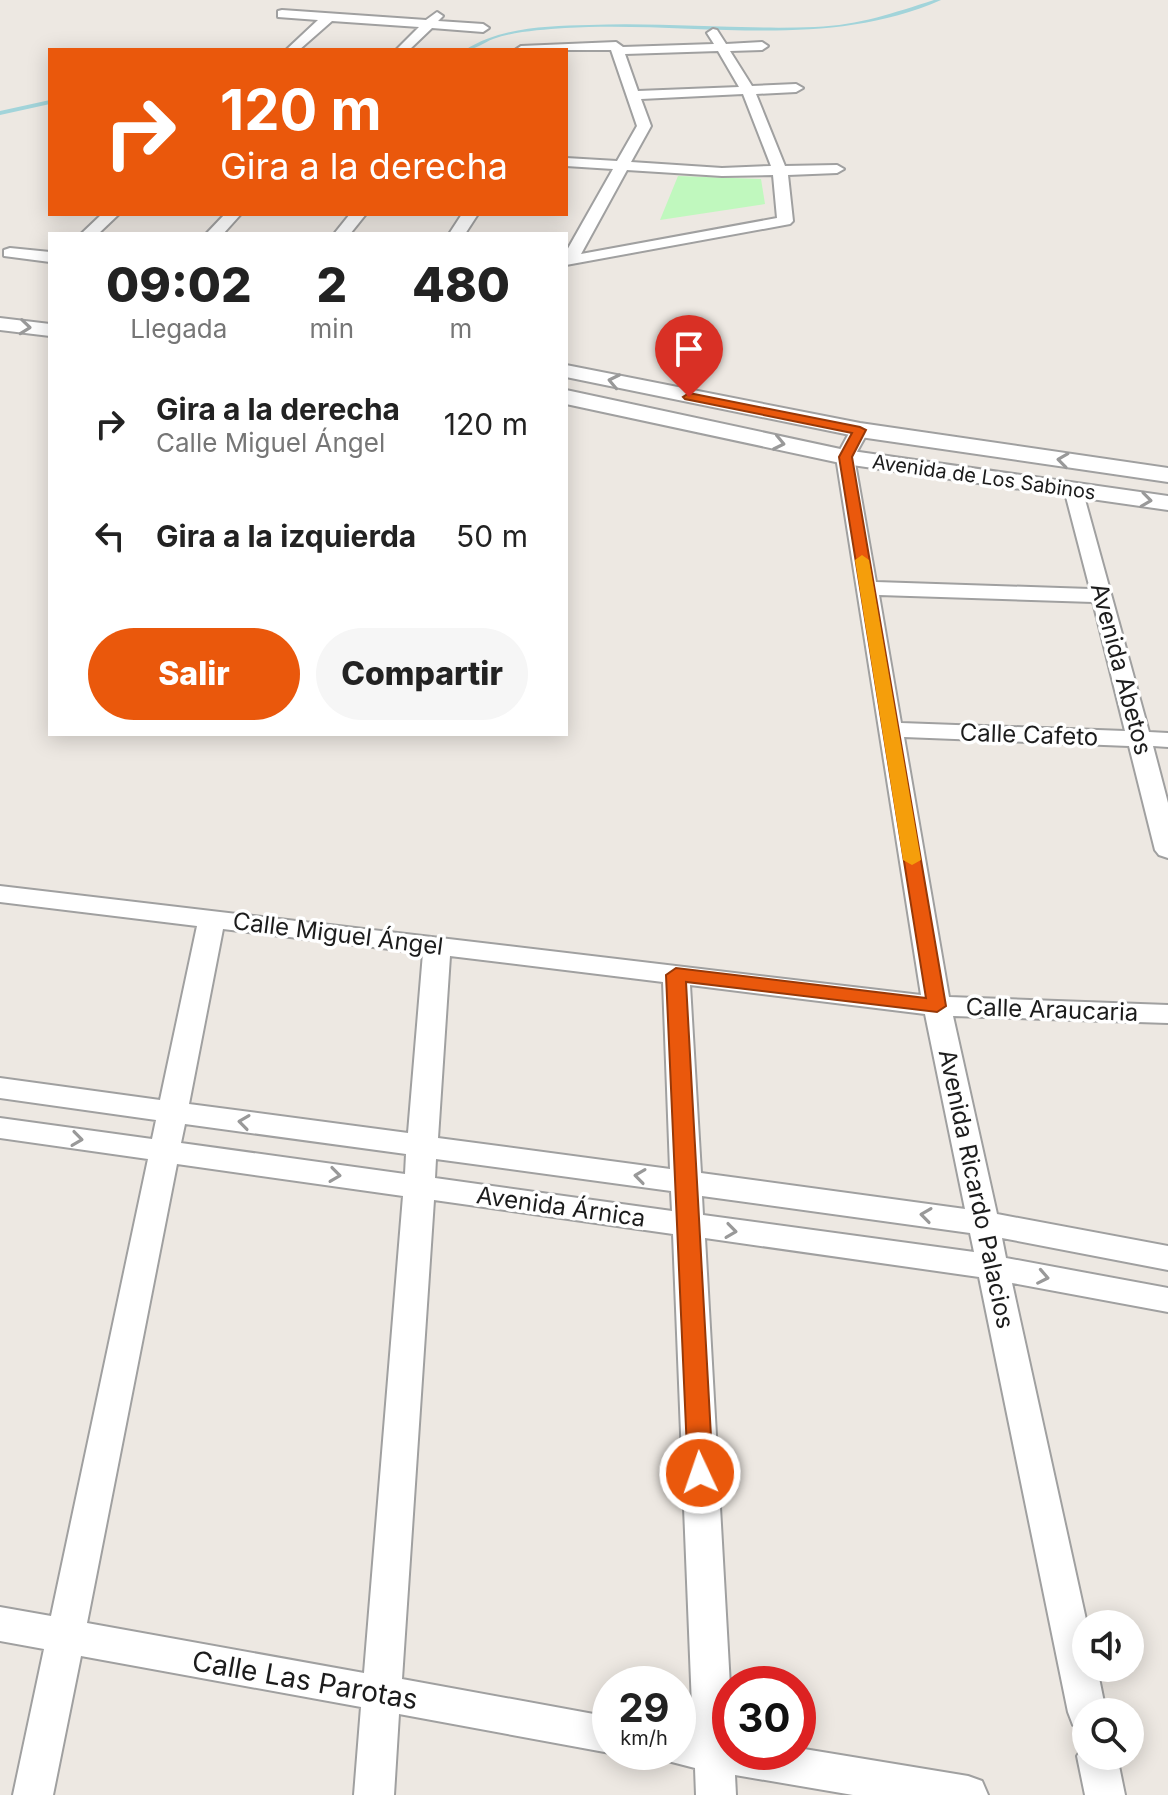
<!DOCTYPE html>
<html lang="es">
<head>
<meta charset="utf-8">
<style>
  :root { --surface:#fff; --page:#f6f6f6; --text:#222; --muted:#767676; --accent:#ea580c }
  body { margin:0; font-family:Inter,sans-serif; background:var(--page); color:var(--text); height:100vh; display:flex; flex-direction:column; font-size:30px; white-space:nowrap }
  * { box-sizing:border-box; margin:0 }
  p { font-size:26px; color:var(--muted) }
  .icon { flex:none; width:44px; height:44px; fill:none; stroke:currentColor; stroke-width:2; stroke-linecap:round; stroke-linejoin:round }
  .map { position:relative; flex:1; overflow:hidden }
  .details { position:absolute; left:48px; top:232px; width:520px; height:504px; display:flex; flex-direction:column; background:var(--surface); border-radius:0px; box-shadow:0 4px 20px #0003 }
  .details>* { flex:none }
  .guide { position:absolute; left:48px; top:48px; width:520px; height:168px; border-radius:0px; box-shadow:0 4px 20px #0003; background:#ea580c; color:#fff; overflow:hidden }
  .buttons { position:absolute; left:1072px; top:1610px; display:grid; gap:16px }
  .buttons a { display:grid; place-items:center; width:72px; height:72px; border-radius:50%; background:var(--surface); box-shadow:0 4px 20px #0003; font-size:40px }
  .speed { position:absolute; left:592px; top:1666px; display:flex; gap:16px; font-size:40px; font-weight:700; text-align:center }
  .speed>* { display:grid; place-content:center; width:104px; height:104px; border-radius:50%; background:var(--surface); box-shadow:0 4px 20px #0003; line-height:1 }
  .speed small { font-size:20px; font-weight:400 }
  .speed .limit { border:12px solid #d22; background:#fff; color:#111 }
  .pin { position:absolute; display:grid; place-items:center; width:68px; height:68px; color:#fff; margin:-82px -34px; border-radius:50% 50% 50% 0; rotate:-45deg; box-shadow:0 0 8px #0007 }
  .pin .icon { rotate:45deg }
  .me { position:absolute; width:88px; margin:-44px; rotate:357deg; stroke-linejoin:round; filter:drop-shadow(0 0 6px #0008) }
  .turn { display:flex; align-items:center; gap:28px; height:168px; padding:0 40px; font-size:36px }
  .turn .icon { width:104px; height:104px; stroke-width:2.5 }
  .turn b { display:block; font-size:56px; line-height:68px }
  .eta { display:flex; justify-content:space-evenly; align-items:center; height:136px; text-align:center }
  .eta b { font-size:48px; font-weight:800; line-height:56px }
  .action { display:flex; gap:16px; margin-top:auto; padding:16px 40px }
  .action a { flex:1; height:92px; border-radius:48px; background:var(--accent); color:#fff; font-size:32px; font-weight:800; line-height:92px; text-align:center }
  .action a+a { background:var(--page); color:var(--text) }
  ul { padding:0; list-style:none }
  li { display:flex; align-items:center; gap:24px; height:112px; padding:0 40px }
  li div { flex:1 }
  li b { display:block; font-size:30px }
  li em { font-style:normal }
  .map>svg:first-child { display:block }
  .park { fill:#c0f8be }
  .lines { fill:none; stroke-linecap:round; stroke-linejoin:round }
  .stream { fill:#a2d4da; fill-rule:evenodd }
  .minor-casing { stroke:#a0a0a0; stroke-width:4 }
  .tertiary-casing { stroke:#a0a0a0; stroke-width:4 }
  .minor { fill:#fff; fill-rule:evenodd }
  .tertiary { fill:#fff; fill-rule:evenodd }
  .oneway { stroke:#999 }
  .route { fill:#ea580c; stroke:#983908; stroke-width:2 }
  .slow { fill:#f59e0b }
  .labels { text-anchor:middle; stroke-width:7; stroke-linejoin:round; paint-order:stroke }
  .far-street-label { font-size:20px; fill:#1c1c1c; stroke:#fff }
  .street-label { font-size:24px; fill:#1c1c1c; stroke:#fff }
  .near-street-label { font-size:28px; fill:#1c1c1c; stroke:#fff }
</style>
</head>
<body>
<div class="map">
<svg width="1168" height="1795" viewBox="0 0 1168 1795">
  <rect width="100%" height="100%" fill="#ede8e2"/>
  <path class="park" d="M678 176 761 179 765 204 660 220Z"/>
  <g class="lines">
    <path class="stream" d="M934 0H941C823 52 691 20 565 28 542 30 515 31 493 39 483 43 475 50 465 50 501 27 547 26 589 25 664 22 740 30 815 27 860 25 893 13 934 0Z
      M50 100V104L0 115V111Z"/>
    <g class="minor-casing">
      <path id="minor" d="M282 10 426 20 437 12 443 16 438 21 483 24 489 28 483 32 432 28 409 50H396L419 27 332 21 299 50H286L318 20 278 17V11Z
        M713 29 717 30 726 44 762 42 768 46 762 50 730 51 752 86 796 84 803 88 796 92 756 94 785 166 837 165 844 169 837 173 788 175 793 221 790 224 566 265V252L613 169 566 166V158L617 161 637 126 611 50H515L521 46 616 42 623 47 714 44 707 33ZM718 51 739 87 638 91 625 54ZM743 94 771 166 722 168 631 162 651 126 641 99ZM627 170 722 176 773 175 777 218 581 254Z
        M102 214H119L98 234H81Z
        M225 214H241L223 234H206Z
        M350 214H366L350 234H334Z
        M462 214H478L465 234H449Z
        M10 248 50 252V262L4 256V250Z
        M860 424 869 430 854 457 876 582 1090 589 1064 489 1074 483 1081 485 1149 732 1168 733V747L1153 746 1168 803V858L1159 855 1155 850 1129 746 904 737 949 997 1168 1005V1023L953 1016 997 1214 1168 1246V1270L1002 1238 1006 1258 1168 1288V1312L1012 1283 1087 1624 1086 1668H1097L1106 1712H1086V1730L1073 1725 1068 1712 979 1277 705 1238 730 1686V1752H798V1748L968 1776 982 1781 988 1795H853L735 1775 736 1795H696L695 1768 664 1760 660 1752H678V1728L693 1731 673 1234 434 1200 402 1679 610 1717V1752H613L610 1753 399 1714 394 1795H354L361 1707 81 1656 53 1795H13L44 1649 0 1641V1607L51 1616 148 1159 0 1138V1118L152 1139 156 1120 0 1098V1078L160 1100 197 926 0 902V886L921 995 836 457 853 426ZM879 595 1093 602 1125 731 901 723ZM223 929 423 953 408 1133 189 1104ZM450 956 663 982 670 1169 438 1138ZM690 985 925 1014 965 1209 701 1173ZM185 1124 406 1154 405 1174 181 1143ZM436 1159 671 1191 672 1211 435 1178ZM177 1164 403 1196 364 1673 87 1623ZM702 1196 970 1233 974 1252 703 1215Z
        M1086 1742V1756H1117L1125 1795H1085L1077 1756Z"/>
    </g>
    <g class="tertiary-casing">
      <path id="tertiary" d="M0 318 50 324V336L0 330Z
        M566 365 860 423 1168 468V482L860 437 566 377Z
        M566 390 845 450 1168 496V510L845 464 566 404Z"/>
    </g>
    <use href="#minor" class="minor"/>
    <use href="#tertiary" class="tertiary"/>
  </g>
  <defs><path id="oneway-chevron" d="M-2-3.5L2.5 0L-2 3.5" fill="none" stroke-width="1.6" stroke-linecap="round" stroke-linejoin="round" transform="scale(2)"/></defs>
  <g class="oneway">
    <use href="#oneway-chevron" transform="translate(25 327) rotate(6)"/>
    <use href="#oneway-chevron" transform="translate(614 381) rotate(-168)"/>
    <use href="#oneway-chevron" transform="translate(779 443) rotate(12)"/>
    <use href="#oneway-chevron" transform="translate(1063 460) rotate(-172)"/>
    <use href="#oneway-chevron" transform="translate(1146 500) rotate(8)"/>
    <use href="#oneway-chevron" transform="translate(244 1122) rotate(-172)"/>
    <use href="#oneway-chevron" transform="translate(77 1139) rotate(8)"/>
    <use href="#oneway-chevron" transform="translate(335 1175) rotate(8)"/>
    <use href="#oneway-chevron" transform="translate(640 1176) rotate(-172)"/>
    <use href="#oneway-chevron" transform="translate(926 1215) rotate(-172)"/>
    <use href="#oneway-chevron" transform="translate(731 1231) rotate(8)"/>
    <use href="#oneway-chevron" transform="translate(1043 1277) rotate(11)"/>
  </g>
  <path class="route" d="M689 393 860 427 866 430 852 457 946 1006 937 1012 686 982 713 1473 709 1481 700 1484 692 1481 688 1473 666 975 676 968 926 998 839 457 852 433 685 399 683 397Z"/>
  <path class="slow" d="M862 555 869 560 921 860 912 865 903 860 855 560Z"/>
  <g class="labels">
    <g class="far-street-label">
      <text transform="translate(984 477) rotate(8)" y="7">Avenida de Los Sabinos</text>
    </g>
    <g class="street-label">
      <text transform="translate(1121 669) rotate(75)" y="8">Avenida Abetos</text>
      <text transform="translate(1029 735) rotate(2)" y="8">Calle Cafeto</text>
      <text transform="translate(338 934) rotate(7)" y="8">Calle Miguel Ángel</text>
      <text transform="translate(1052 1010) rotate(2)" y="8">Calle Araucaria</text>
      <text transform="translate(976 1189) rotate(78)" y="8">Avenida Ricardo Palacios</text>
      <text transform="translate(561 1207) rotate(8)" y="8">Avenida Árnica</text>
    </g>
    <g class="near-street-label">
      <text transform="translate(305 1680) rotate(10)" y="10">Calle Las Parotas</text>
    </g>
  </g>
</svg>
<div class="buttons">
<a><svg class="icon" aria-label="sound" viewBox="0 0 24 24"><path d="M4 9h4l5-4v14l-5-4H4zM17 9q2 3 0 6"/></svg></a>
<a><svg class="icon" aria-label="search" viewBox="0 0 24 24"><circle cx="10" cy="10" r="6"/><path d="M15 15l6 6"/></svg></a>
</div>
<div class="speed"><div>29<small>km/h</small></div><div class="limit">30</div></div>
<div class="pin" style="left:689px;top:397px;background:#d93025"><svg class="icon" aria-label="arrive" viewBox="0 0 24 24"><path d="M6 21V4h12l-3 4 3 4H6"/></svg></div>
<svg class="me" style="left:700px;top:1473px" viewBox="-20 -20 40 40"><circle r="17" fill="#ea580c" stroke="#fff" stroke-width="3"/><path d="M0-11L8 9 0 5-8 9z" fill="#fff"/></svg>
<div class="guide">
<div class="turn"><svg class="icon" aria-label="right" viewBox="0 0 24 24"><path d="M7 20v-9h11M14 6l5 5-5 5"/></svg><div><b>120 m</b>Gira a la derecha</div></div>
</div>
<section class="details">
<div class="eta">
<div><b>09:02</b><p>Llegada</p></div>
<div><b>2</b><p>min</p></div>
<div><b>480</b><p>m</p></div>
</div>
<ul>
<li><svg class="icon" aria-label="right" viewBox="0 0 24 24"><path d="M7 20v-9h11M14 6l5 5-5 5"/></svg><div><b>Gira a la derecha</b><p>Calle Miguel Ángel</p></div><em>120 m</em></li>
<li><svg class="icon" aria-label="left" viewBox="0 0 24 24"><path d="M17 20v-9H6M10 6l-5 5 5 5"/></svg><div><b>Gira a la izquierda</b></div><em>50 m</em></li>
</ul>
<div class="action"><a>Salir</a><a>Compartir</a></div>
</section>
</div>
</body>
</html>
